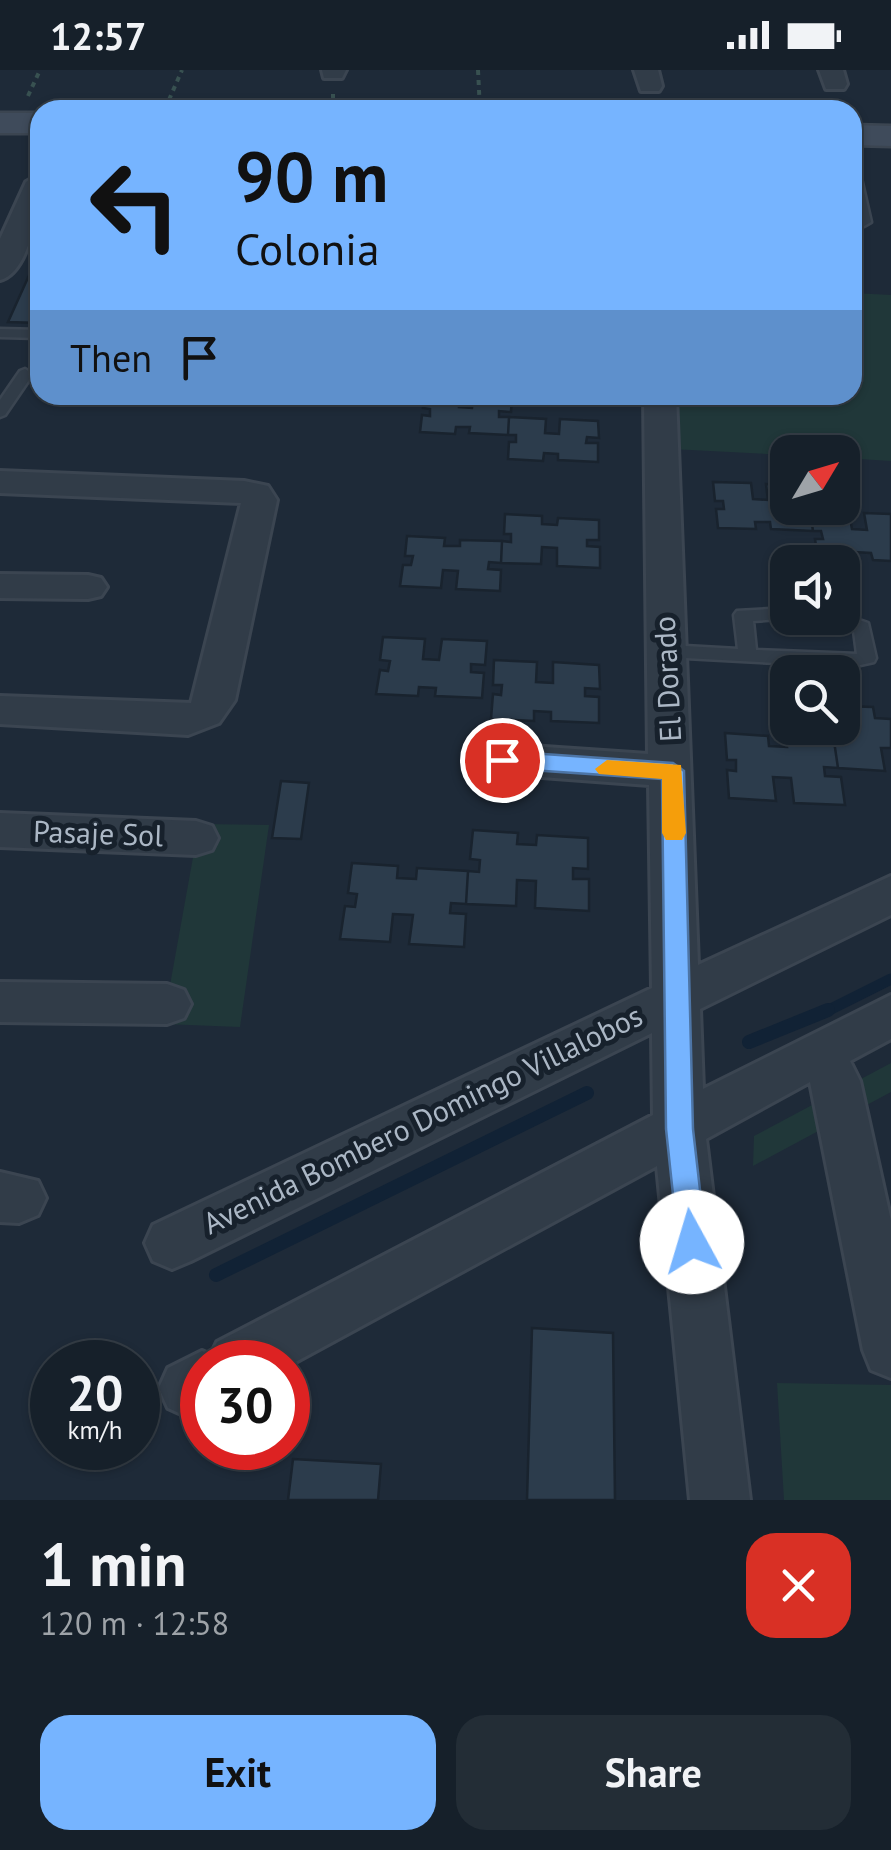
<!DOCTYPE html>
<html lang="en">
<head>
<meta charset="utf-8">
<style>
  :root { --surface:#16202a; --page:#232d36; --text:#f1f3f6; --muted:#9ea3a8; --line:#353e47; --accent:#76b4ff }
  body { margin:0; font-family:"PT Sans",sans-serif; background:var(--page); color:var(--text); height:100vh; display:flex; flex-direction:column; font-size:38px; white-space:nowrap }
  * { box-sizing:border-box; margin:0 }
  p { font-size:32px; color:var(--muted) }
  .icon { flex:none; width:55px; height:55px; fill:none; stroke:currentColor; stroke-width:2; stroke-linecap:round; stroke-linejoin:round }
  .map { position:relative; height:1430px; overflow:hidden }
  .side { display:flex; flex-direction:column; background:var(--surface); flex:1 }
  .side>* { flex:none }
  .top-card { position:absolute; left:30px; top:30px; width:832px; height:305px; border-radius:30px; box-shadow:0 2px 8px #0004,0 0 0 2px var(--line); background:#76b4ff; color:#111; overflow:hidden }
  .needle { width:65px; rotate:52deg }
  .buttons { position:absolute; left:770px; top:365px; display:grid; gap:20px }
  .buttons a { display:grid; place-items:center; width:90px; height:90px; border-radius:20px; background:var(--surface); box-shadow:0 2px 8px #0004,0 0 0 2px var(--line); font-size:50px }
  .speed { position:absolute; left:30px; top:1270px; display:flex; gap:20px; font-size:50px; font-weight:700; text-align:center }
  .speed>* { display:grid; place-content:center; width:130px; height:130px; border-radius:50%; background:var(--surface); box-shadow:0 2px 8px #0004,0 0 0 2px var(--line); line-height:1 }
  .speed small { font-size:25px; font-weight:400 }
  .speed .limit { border:15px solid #d22; background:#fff; color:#111 }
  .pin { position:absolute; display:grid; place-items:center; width:85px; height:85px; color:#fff; margin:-42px; border:5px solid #fff; border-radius:50%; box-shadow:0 2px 10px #0007 }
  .me { position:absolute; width:110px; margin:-55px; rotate:354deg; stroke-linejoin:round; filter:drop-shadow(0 0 8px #0008) }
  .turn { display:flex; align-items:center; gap:35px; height:210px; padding:0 40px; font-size:45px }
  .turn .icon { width:130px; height:130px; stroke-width:2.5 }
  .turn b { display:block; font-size:70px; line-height:85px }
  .then { display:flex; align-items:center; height:95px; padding:0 40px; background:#0003; gap:20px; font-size:38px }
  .round { display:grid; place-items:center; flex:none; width:105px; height:105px; border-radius:30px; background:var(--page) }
  .overview { display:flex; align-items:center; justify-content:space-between; height:170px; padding:0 40px }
  h1 { font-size:60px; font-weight:700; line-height:75px }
  .action { display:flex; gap:20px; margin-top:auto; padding:20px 40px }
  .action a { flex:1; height:115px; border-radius:30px; background:var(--accent); color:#111; font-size:40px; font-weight:700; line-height:115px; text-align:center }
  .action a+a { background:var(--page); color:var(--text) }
  .status { display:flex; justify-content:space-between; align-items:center; height:70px; padding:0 50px; background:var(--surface); direction:ltr }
  .status svg { height:28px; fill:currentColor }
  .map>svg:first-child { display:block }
  .green { fill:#203739 }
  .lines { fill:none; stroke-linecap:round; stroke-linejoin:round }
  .stream-far1 { stroke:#112235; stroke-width:11 }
  .stream { stroke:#112235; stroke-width:14 }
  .building { fill:#2c3c4c; stroke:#19232e; stroke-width:2.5 }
  .lane-casing { stroke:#3b4551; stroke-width:5 }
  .street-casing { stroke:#3b4551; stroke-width:6 }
  .secondary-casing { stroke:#3b4551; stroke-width:5 }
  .path { stroke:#385151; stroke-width:4; stroke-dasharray:5 5; stroke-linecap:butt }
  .lane { fill:#313c48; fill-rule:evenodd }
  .street { fill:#313c48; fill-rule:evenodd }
  .secondary { fill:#3f4b5b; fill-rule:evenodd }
  .route { fill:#76b4ff; stroke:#4d75a6; stroke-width:2.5 }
  .slow { fill:#f59e0b }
  .labels { text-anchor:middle; stroke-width:10; stroke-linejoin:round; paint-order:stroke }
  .street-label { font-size:30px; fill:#abb7c5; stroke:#17212c }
</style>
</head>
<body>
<div class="status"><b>12:57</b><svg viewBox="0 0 49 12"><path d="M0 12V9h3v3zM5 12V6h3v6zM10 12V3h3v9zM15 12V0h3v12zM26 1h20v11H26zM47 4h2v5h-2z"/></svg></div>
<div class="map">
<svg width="891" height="1430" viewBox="0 0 891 1430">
  <rect width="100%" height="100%" fill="#1e2a38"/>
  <path class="green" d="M853 223 891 225V391L843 388 842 382 787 385 671 379 669 325H852Z
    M199 754 269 755 240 957 163 954Z
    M891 993V1022L753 1096 754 1066Z
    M777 1313 891 1315V1430H784Z"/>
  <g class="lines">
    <path class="stream-far1" d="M823 943 891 909"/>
    <path class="stream" d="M749 972 828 940
      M216 1205 587 1023"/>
  </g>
  <path class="building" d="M40 181V253L8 252Z
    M425 325H460L459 337 472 338 474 325H512L511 342 499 341V347H509L508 365 469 363 470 357H456L455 364 420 362 422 345 430 346V339L423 338Z
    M509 347 546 349 545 363 559 364 560 349 598 351 599 368 587 367 586 373H598V392L558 390V384L544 383 543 391 508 389 509 372H516V365H508Z
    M713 412 751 413 753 429 768 430 766 414 788 415V438L810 441 813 461 771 459 770 452H755L756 459 718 458 716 439H724L723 431H715Z
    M810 441 849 443 852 459 867 460 864 443 891 444V491L873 490 871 483 855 482 857 491 818 489 815 469H823L821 461H813Z
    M505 444 542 446V454L557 455 558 448 599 450V470H587V476L600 477V498L557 496V478L542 477 541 494 501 493 502 471 511 472V464H504Z
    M407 466 445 468 444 476H460V470L502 471 501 493 489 492 488 499 501 500 500 521 456 519 458 501 443 500 441 518 400 516 403 495H411L413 486H405Z
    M383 567 425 569 423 589 439 590 442 569 487 571 485 595 471 594V602L484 603 482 628 435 626 436 618 419 617 418 626 376 624 380 600 388 601 390 591 380 590Z
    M494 590 537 592 536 612 553 613V592L599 595 600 619 585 618V626L599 627V653L551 651V642L534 641V651L491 649 493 624 501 625 502 615H493Z
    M842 636 873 637 875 648 891 649V678H881L885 701 838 698 834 671H844L843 661 833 658H842Z
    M725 663 768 666 769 676 787 677 786 668 834 671 838 698 824 697 825 706 841 707 845 735 794 733 791 708 773 707 776 731 729 728 727 700 736 701V690H727Z
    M281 711 309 713 301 769 272 768Z
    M473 760 518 763 517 774 536 775 537 765 588 768V799L573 798V809H589V841L535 838 536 811 517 810 516 836 466 834 468 801 479 802 480 790 470 789Z
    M352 793 398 796 397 808 416 809 417 798 468 801 466 834 451 833 450 843 466 844 464 877 409 874 413 845 393 844 390 872 340 869 345 836 355 837 357 824 348 823Z
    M532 1258 613 1263 615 1430H527Z
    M293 1389 381 1394 378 1430H288Z"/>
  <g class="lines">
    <g class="lane-casing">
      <path id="lane" d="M852 91 858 95 871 152 864 156 857 152 852 128Z
        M0 259 40 260V268L0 267Z
        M25 299 33 304 5 345 0 347V330L20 301Z
        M788 538V548H794L753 551 756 580 857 584 854 561 830 552 827 548H842V544L868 553 876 588 874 592 851 597 667 587 658 581 667 575 738 579 734 545 737 541Z"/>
    </g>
    <g class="street-casing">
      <path id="street" d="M322 0H346L342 8H324Z
        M634 0H658L662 16 659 21H641Z
        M819 0H843L847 14 844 19H826Z
        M40 104C40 131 31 202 0 210V169L26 112Z
        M644 325H676L698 895 891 806V845L700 939 703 1019 891 925V969L850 991 860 1011 891 1151V1308L871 1300 863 1280 810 1012 706 1069 750 1430H690L657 1096 288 1296 202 1292V1341L188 1347 168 1338 159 1318 168 1298 202 1281 211 1285 217 1272 653 1045 652 963 191 1191 172 1199 153 1191 145 1173 153 1155 652 918 649 715 502 704 487 700 481 689 487 678 502 674 648 684Z
        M0 401 244 411 268 416 277 430 235 630 219 653 188 665 0 654V626L191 633 241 433 0 423Z
        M0 504 88 505 101 508 107 517 101 526 88 529 0 528Z
        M0 743 196 751 212 756 218 768 212 780 196 785 0 777Z
        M0 912 167 914 184 920 191 934 184 948 167 954 0 952Z
        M0 1102 38 1111 46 1128 38 1145 19 1153 0 1152Z"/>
    </g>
    <g class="secondary-casing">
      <path id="secondary" d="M0 43H40V63H0Z
        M852 55 891 56V76L852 75Z"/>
    </g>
    <path class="path" d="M478 0 480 40
      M333 24V40
      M28 26 40 0
      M165 39 182 0"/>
    <use href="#lane" class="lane"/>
    <use href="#street" class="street"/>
    <use href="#secondary" class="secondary"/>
  </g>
  <path class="route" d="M502 681 673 693 684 701 693 1059 706 1172 702 1182 692 1186 682 1182 678 1172 666 1059 662 709 502 698 491 690Z"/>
  <path class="slow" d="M607 690 681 695 686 763 682 770H666L662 763V709L599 704 595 699Z"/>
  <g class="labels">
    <g class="street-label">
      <text transform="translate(668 609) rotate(-93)" y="10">El Dorado</text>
      <text transform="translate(98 764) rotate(2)" y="10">Pasaje Sol</text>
      <text transform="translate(423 1050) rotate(-26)" y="10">Avenida Bombero Domingo Villalobos</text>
    </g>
  </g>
</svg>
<div class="buttons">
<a><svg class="needle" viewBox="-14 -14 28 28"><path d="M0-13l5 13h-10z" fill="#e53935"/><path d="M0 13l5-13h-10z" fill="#9ea3a8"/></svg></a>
<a><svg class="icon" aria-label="sound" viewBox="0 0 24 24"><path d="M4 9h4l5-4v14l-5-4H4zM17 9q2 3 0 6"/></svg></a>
<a><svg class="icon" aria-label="search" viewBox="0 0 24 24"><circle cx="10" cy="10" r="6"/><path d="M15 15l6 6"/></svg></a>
</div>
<div class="speed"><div>20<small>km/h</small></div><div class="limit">30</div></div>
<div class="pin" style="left:502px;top:690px;background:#d93025"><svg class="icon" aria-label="arrive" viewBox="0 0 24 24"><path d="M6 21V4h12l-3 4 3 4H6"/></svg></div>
<svg class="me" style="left:692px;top:1172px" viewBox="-20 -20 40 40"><circle r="19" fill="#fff"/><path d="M0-13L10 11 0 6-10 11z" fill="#76b4ff"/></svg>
<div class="top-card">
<div class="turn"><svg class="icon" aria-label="left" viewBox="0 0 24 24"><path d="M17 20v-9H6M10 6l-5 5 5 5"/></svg><div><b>90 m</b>Colonia</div></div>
<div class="then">Then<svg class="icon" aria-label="arrive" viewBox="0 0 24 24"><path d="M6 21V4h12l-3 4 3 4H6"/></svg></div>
</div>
</div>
<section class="side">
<div class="overview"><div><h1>1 min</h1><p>120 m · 12:58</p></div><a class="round" style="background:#d93025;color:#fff"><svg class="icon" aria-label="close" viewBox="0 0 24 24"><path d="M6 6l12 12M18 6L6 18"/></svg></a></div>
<div class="action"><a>Exit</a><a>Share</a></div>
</section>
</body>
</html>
